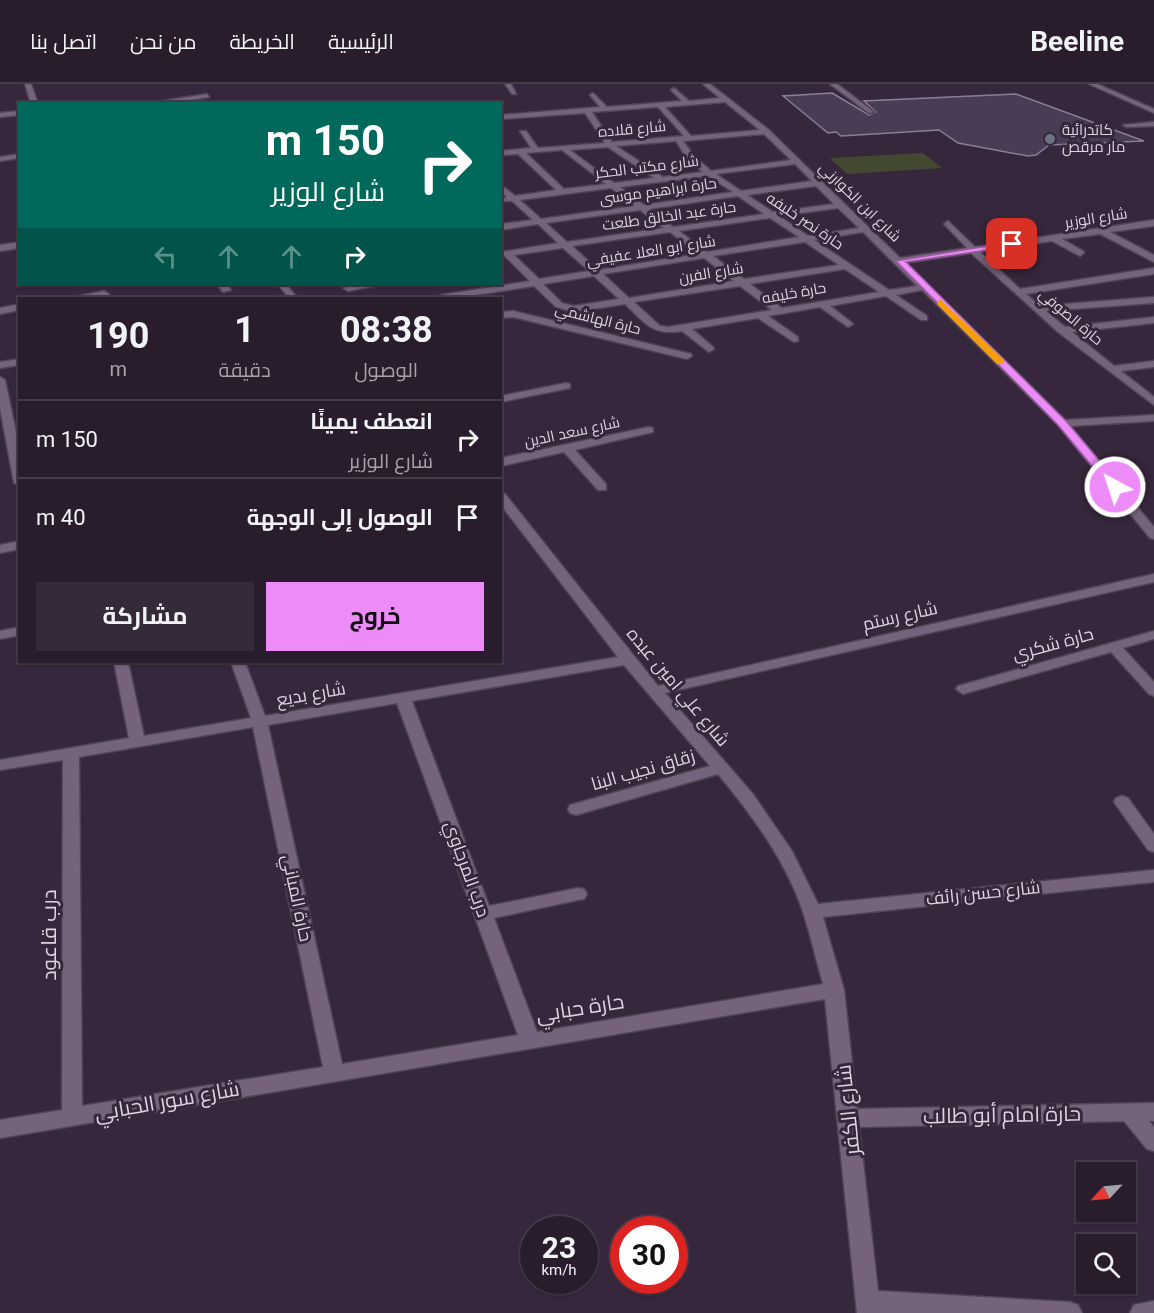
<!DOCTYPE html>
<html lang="ar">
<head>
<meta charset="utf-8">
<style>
  :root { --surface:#291d2d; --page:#352a39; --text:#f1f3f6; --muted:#a5a2aa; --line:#453b49; --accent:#ed8cf9 }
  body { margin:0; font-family:Roboto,Cairo,sans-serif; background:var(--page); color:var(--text); direction:rtl; height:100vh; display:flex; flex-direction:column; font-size:22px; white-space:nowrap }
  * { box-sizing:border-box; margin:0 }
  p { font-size:20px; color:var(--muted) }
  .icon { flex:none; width:33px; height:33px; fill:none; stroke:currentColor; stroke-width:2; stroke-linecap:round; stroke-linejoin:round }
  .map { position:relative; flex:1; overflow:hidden; direction:ltr }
  .side { position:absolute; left:18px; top:213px; width:484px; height:366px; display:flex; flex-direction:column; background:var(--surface); border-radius:0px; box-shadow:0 2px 4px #0004,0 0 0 2px var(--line); direction:rtl }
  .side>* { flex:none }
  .hud { position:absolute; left:18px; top:18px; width:484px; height:183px; border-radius:0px; box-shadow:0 2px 4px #0004,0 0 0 2px var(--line); direction:rtl; background:#00695c; color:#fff; overflow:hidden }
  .needle { width:39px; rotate:244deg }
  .tools { position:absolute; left:1076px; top:1078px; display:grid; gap:12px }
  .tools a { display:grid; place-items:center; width:60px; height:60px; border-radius:0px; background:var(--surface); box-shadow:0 2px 4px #0004,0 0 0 2px var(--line); font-size:30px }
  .speed { position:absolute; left:520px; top:1132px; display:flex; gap:12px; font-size:30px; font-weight:700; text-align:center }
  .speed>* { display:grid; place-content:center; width:78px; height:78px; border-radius:50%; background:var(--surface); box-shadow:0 2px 4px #0004,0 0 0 2px var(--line); line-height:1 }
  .speed small { font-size:15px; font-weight:400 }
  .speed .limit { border:9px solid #d22; background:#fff; color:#111 }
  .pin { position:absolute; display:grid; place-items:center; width:51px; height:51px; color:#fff; margin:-26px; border-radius:12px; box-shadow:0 3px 9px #0006 }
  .me { position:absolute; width:66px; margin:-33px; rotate:320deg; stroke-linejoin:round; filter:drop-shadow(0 0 4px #0008) }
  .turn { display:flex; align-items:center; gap:21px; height:126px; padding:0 18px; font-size:27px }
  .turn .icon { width:78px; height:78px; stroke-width:2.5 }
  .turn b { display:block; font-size:42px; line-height:51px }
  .lanes { display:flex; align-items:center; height:57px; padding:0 18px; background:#0003; justify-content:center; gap:30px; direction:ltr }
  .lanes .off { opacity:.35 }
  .eta { display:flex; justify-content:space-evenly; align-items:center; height:102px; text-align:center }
  .eta b { font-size:36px; font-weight:700; line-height:42px }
  .primary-button { display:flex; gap:12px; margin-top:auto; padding:12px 18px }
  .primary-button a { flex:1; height:69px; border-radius:0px; background:var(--accent); color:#111; font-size:24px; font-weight:700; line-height:69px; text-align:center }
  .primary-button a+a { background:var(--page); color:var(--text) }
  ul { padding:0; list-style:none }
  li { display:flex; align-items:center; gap:18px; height:78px; padding:0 18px; border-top:2px solid var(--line) }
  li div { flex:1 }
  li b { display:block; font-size:22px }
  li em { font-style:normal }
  header { display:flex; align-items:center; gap:36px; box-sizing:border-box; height:84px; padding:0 30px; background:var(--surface); border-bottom:2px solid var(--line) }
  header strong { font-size:28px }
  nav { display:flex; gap:33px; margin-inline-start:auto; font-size:21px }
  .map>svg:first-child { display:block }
  .green { fill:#434931 }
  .building { fill:#493d55; stroke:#8b7d98; stroke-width:1.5 }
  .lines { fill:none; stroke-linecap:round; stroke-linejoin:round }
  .minor-casing { stroke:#504354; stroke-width:3 }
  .minor { fill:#75637b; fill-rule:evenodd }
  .route { fill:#ed8cf9; stroke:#9a5ba2; stroke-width:1.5 }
  .slow { fill:#f59e0b }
  .worship-dot { fill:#6b7280; stroke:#37273c; stroke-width:2 }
  .labels { text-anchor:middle; stroke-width:6; stroke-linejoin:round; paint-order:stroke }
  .far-street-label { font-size:15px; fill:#ded3e1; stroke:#37273c }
  .far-poi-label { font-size:15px; fill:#ded3e1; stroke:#37273c; text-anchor:start }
  .street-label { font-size:18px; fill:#ded3e1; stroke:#37273c }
  .near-street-label { font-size:21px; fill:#ded3e1; stroke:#37273c }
</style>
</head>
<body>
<header>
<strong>Beeline</strong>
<nav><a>الرئيسية</a><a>الخريطة</a><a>من نحن</a><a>اتصل بنا</a></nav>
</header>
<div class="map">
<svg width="1154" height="1229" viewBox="0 0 1154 1229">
  <rect width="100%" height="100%" fill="#37273c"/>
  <path class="green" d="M923 69 942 84 847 90 830 74Z"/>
  <path class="building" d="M832 9 869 31 876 28 864 17 1016 10 1144 57 1049 61 1036 71 1028 72 958 59 939 46 841 52 836 48 828 49 783 12Z"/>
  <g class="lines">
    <g class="minor-casing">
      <path id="minor" d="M25 0H31L38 20H31Z
        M505 0H511L516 10H512Z
        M703 0H710L769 46 900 174 967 164 944 140 948 137 975 163 1154 136V142L1110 148 1154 171V178L1100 150 1062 155 1083 167 1084 169 1080 172 1052 157 980 168 1020 205 1154 184V190L1026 210 1040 222 1154 213V219L1046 227 1065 243 1154 233V239L1072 248 1114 282 1154 277V283L1121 287 1154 313V321L1058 248 971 169 904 179 1065 336 1154 331V337L1070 342 1154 443V455L1150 454 1058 341 922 206 896 211 927 232V236H921L886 212 830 222 851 238 853 240 848 243 820 223 768 232 798 253V257L794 258 758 234 692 245 713 263 714 265 709 268 682 247C652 252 645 239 625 220L574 228 556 223 534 202 455 214H437L441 211 530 197 505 172H501V168L558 159 538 140 501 146V140L533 136 512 117H504L503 115 507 113 501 107V101L515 112 556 106 518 70 501 71V67L531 64 520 47H526L538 64 605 59 585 29 501 35V31L600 23 590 11 593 9 607 23 682 17 671 6 674 4 689 17 720 14ZM725 18 760 46 691 52 665 23ZM658 23 684 52 612 58 592 28ZM764 50 791 76 711 87 694 72 683 57ZM676 57 688 76 703 88 663 93 616 62ZM608 63 654 94 614 99 570 66ZM562 66 606 100 564 105 526 69ZM795 80 812 97 741 107 716 90ZM708 92 733 108 644 121 620 103ZM816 102 834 120 773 128 747 111ZM611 104 635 122 541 135 520 116ZM738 112 764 130 673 143 649 125ZM838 124 859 144 808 152 779 132ZM640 126 664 144 567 158 546 139ZM770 134 799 153 707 168 679 147ZM670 148 698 170 598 186 572 162ZM863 148 917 202 889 206 814 156ZM805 158 839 181 744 195 713 172ZM563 164 589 187 539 195 514 171ZM704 174 734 197 629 214 603 190ZM845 185 879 208 782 224 750 200ZM594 192 619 215 574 222 562 219 543 200ZM740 202 772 226 668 243 660 242 634 218Z
        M830 0H837L874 28 869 29Z
        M1089 0H1097L1154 25V29Z
        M207 10 209 13 165 20H143Z
        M20 27V31L0 33V29Z
        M1154 38V42L1126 43 1123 41Z
        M20 70V74L0 77V73Z
        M20 158V164L0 167V161Z
        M217 200H226L231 206 223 208Z
        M278 200H286L297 214H289Z
        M361 200H384L348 207 343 204Z
        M104 207 109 210 107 212 69 214Z
        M20 220V226L0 230V224Z
        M513 227 691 270 692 272 687 275 513 233 501 234V228Z
        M20 275V281L0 284V278Z
        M0 293 5 296 20 367V402L14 399 0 324Z
        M566 299 570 300V304L501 318V312Z
        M649 343 653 344V348L575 366 606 400V406H598L564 368 501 382V374Z
        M501 409 505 410 658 602 1154 490V498L665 609 753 710 792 767 818 820 1154 786V798L823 833 844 906 857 1025 1154 1019V1037H1149L1154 1043V1067L1147 1065 1124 1037 859 1043 878 1207 1070 1218 1078 1221 1082 1229H857L825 915 0 1054V1036L62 1026 63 676 0 686V676L129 654 114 578H128L144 652 251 634 231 578H245L265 632 618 573 501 421ZM624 581 710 682 570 721 568 725 570 729 576 731 718 690C752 731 786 777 803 828 811 852 816 876 823 900L537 948 494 834 578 816 584 815 587 810 584 805 578 804 489 822 412 617ZM397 619 518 951 342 980 268 641ZM253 643 323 983 82 1022 79 673Z
        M20 457V465L0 469V461Z
        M20 543V551L0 555V547Z
        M1154 547V555L1123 564 1154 598V612L1149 610 1111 568 963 610 956 605 958 602Z
        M1122 712 1128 714 1154 750V768L1148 766 1114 718 1116 714Z
        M1154 1217V1229H1130L1134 1221Z"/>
    </g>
    <use href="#minor" class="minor"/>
  </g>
  <path class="route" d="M1012 158 1015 162 906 178 1066 337 1119 400V405H1111L1058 341 896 177Z"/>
  <path class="slow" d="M940 215 1004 276V280H997L937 220Z"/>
  <circle class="worship-dot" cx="1050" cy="55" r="6"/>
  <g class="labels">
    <g class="far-street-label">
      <text transform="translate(632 45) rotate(-5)" y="5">شارع قلاده</text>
      <text transform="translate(647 83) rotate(-7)" y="5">شارع مكتب الحكر</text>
      <text transform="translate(658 107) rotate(-8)" y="5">حارة ابراهيم موسى</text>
      <text transform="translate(860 118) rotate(44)" y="5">شارع ابن الكوارني</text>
      <text transform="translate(669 132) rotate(-8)" y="5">حارة عبد الخالق طلعت</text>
      <text transform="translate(1096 134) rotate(-9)" y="5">شارع الوزير</text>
      <text transform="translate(805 137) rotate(34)" y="5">حارة نصر خليفه</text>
      <text transform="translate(651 167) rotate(-9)" y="5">شارع ابو العلا عفيفي</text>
      <text transform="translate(711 189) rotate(-9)" y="5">شارع الفرن</text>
      <text transform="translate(794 209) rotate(-10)" y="5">حارة خليفه</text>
      <text transform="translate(1071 233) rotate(40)" y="5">حارة الصوفي</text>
      <text transform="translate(598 235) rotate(14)" y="5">حارة الهاشمي</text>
      <text transform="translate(572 348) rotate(-12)" y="5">شارع سعد الدين</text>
    </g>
    <g class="far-poi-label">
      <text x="1062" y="51">كاتدرائية<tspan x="1062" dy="17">مار مرقص</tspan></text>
    </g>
    <g class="street-label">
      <text transform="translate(900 532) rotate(-13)" y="6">شارع رستم</text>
      <text transform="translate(1053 560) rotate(-15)" y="6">حارة شكري</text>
      <text transform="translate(678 603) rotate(50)" y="6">شارع علي امين عبده</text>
      <text transform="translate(311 610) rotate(-10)" y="6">شارع بديع</text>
      <text transform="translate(643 686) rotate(-16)" y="6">زقاق نجيب البنا</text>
      <text transform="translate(467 785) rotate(70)" y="6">درب المرجاوي</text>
      <text transform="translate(983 809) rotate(-6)" y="6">شارع حسن رائف</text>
      <text transform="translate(297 814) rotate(78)" y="6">حارة المباني</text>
    </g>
    <g class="near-street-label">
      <text transform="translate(49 851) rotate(-90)" y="7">درب قاعود</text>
      <text transform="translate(580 924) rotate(-9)" y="7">حارة حبابي</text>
      <text transform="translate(167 1017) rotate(-10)" y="7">شارع سور الحبابي</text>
      <text transform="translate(848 1026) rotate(-96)" y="7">شارع الكفر</text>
      <text transform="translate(1002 1031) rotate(-1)" y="7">حارة امام أبو طالب</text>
    </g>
  </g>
</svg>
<div class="tools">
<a><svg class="needle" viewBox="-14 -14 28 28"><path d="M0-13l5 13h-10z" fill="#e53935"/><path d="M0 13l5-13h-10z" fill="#a5a2aa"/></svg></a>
<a><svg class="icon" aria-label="search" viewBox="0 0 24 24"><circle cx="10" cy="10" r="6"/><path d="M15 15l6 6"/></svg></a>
</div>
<div class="speed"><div>23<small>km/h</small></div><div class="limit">30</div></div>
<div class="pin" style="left:1012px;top:160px;background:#d93025"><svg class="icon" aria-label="arrive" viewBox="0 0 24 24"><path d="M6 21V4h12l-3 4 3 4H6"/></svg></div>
<svg class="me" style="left:1115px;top:403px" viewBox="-20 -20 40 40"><circle r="17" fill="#ed8cf9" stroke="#fff" stroke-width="3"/><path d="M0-11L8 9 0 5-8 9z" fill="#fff"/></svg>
<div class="hud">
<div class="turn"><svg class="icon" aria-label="right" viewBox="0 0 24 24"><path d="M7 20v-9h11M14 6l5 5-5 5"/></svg><div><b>150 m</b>شارع الوزير</div></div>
<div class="lanes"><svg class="icon off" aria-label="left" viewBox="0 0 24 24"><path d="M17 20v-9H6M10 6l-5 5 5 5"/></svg><svg class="icon off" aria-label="ahead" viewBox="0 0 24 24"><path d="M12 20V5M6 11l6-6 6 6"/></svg><svg class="icon off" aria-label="ahead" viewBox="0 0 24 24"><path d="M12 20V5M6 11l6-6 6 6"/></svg><svg class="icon" aria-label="right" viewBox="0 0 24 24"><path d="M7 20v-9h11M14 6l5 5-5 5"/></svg></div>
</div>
<section class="side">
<div class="eta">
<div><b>08:38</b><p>الوصول</p></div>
<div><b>1</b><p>دقيقة</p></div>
<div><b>190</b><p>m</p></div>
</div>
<ul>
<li><svg class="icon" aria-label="right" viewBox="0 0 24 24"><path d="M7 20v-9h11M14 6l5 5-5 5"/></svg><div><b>انعطف يمينًا</b><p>شارع الوزير</p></div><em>150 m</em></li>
<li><svg class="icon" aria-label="arrive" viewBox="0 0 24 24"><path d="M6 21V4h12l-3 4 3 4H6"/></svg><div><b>الوصول إلى الوجهة</b></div><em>40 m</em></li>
</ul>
<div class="primary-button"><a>خروج</a><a>مشاركة</a></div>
</section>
</div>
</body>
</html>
